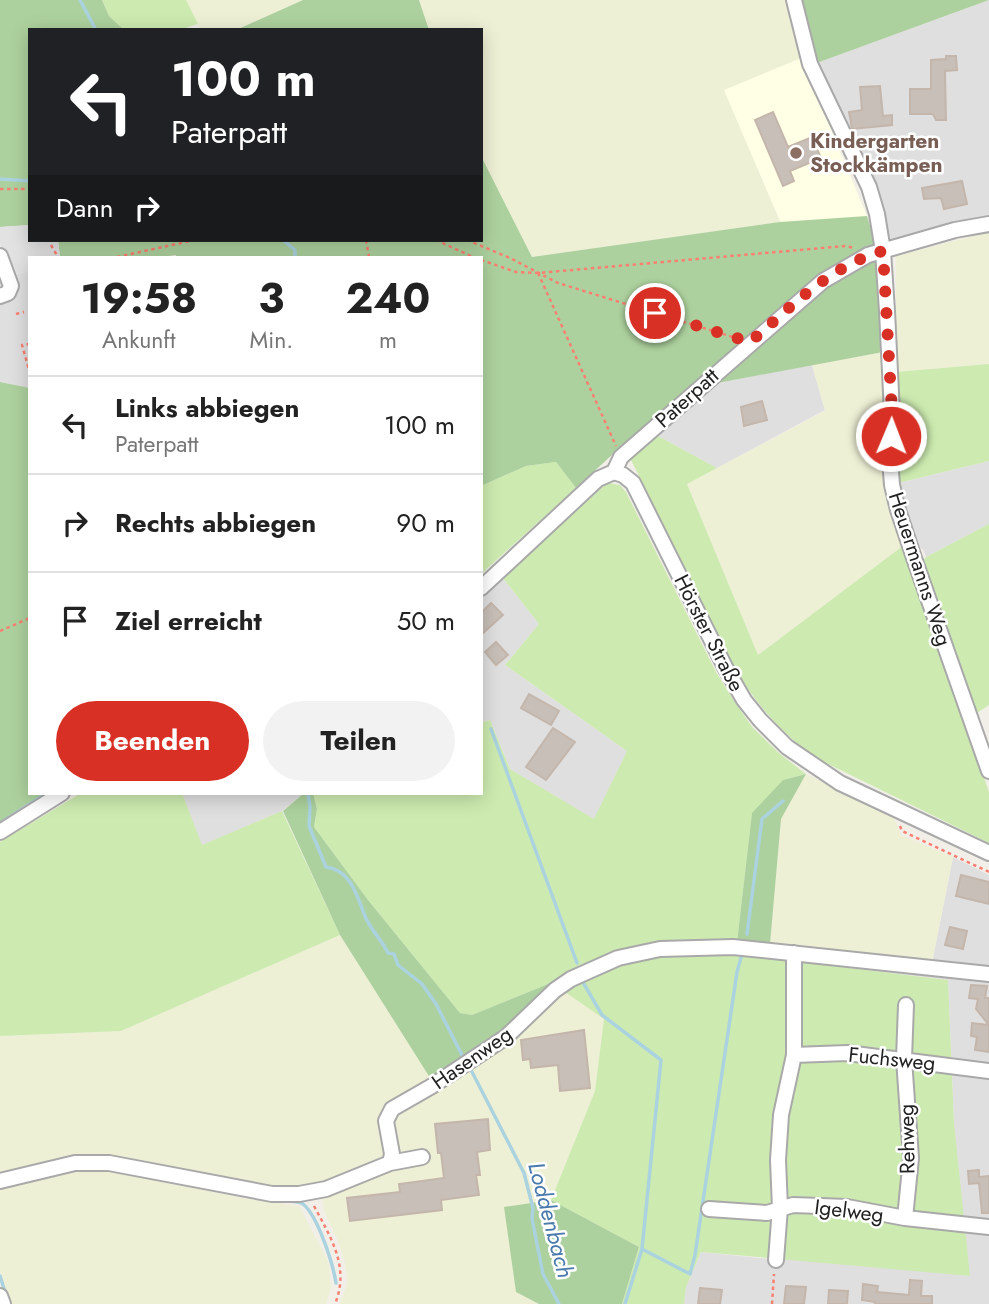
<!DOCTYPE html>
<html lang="de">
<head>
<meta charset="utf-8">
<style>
  :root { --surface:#fff; --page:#f2f2f2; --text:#222; --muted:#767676; --line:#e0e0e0; --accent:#d93025 }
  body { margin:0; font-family:Jost,sans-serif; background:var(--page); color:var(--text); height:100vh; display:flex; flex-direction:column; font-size:26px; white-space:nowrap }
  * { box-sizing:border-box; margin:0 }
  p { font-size:23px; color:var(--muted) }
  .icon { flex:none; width:38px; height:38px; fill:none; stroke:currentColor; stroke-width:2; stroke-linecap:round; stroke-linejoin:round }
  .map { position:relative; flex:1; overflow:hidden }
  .details { position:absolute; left:28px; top:256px; width:455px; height:539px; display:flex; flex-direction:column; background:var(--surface); border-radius:0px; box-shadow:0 4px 18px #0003 }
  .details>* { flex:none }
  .top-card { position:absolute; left:28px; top:28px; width:455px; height:214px; border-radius:0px; box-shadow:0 4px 18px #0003; background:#202124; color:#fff; overflow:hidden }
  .pin { position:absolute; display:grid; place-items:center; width:60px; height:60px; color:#fff; margin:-30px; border:4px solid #fff; border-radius:50%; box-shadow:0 2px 7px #0007 }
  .me { position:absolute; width:77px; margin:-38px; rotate:1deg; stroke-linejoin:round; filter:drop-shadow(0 0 5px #0008) }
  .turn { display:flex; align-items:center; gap:24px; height:147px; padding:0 28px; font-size:32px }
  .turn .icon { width:91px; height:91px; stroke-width:2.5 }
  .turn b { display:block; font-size:49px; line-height:60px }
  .then { display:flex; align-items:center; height:66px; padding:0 28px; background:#0003; gap:14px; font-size:26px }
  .eta { display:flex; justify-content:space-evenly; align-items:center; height:119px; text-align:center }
  .eta b { font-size:42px; font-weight:700; line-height:49px }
  .primary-button { display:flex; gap:14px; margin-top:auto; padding:14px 28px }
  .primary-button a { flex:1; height:80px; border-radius:42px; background:var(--accent); color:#fff; font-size:28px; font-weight:700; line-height:80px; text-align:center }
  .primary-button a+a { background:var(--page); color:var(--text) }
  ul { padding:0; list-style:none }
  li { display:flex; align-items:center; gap:21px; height:98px; padding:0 28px; border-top:2px solid var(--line) }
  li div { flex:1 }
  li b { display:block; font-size:26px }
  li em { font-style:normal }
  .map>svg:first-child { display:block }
  .residential { fill:#e0dfdf }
  .education { fill:#ffffe5 }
  .farmland { fill:#eef0d5 }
  .grass { fill:#cdebb0 }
  .forest { fill:#add19e }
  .parking { fill:#e2e2e2 }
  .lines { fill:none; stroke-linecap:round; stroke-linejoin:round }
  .stream { stroke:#aad3df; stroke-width:3.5 }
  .building { fill:#c7bfb8; stroke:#c4b6ab; stroke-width:2 }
  .minor-casing { stroke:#a9a9a9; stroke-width:18 }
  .path { stroke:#fa8072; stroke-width:2.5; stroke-dasharray:3.5 3.5; stroke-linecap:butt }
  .minor { stroke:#fff; stroke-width:14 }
  .route { stroke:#d93025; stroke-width:12; stroke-dasharray:0 21.6 }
  .education-dot { fill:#8d6e63; stroke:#fff; stroke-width:2.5 }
  .labels { text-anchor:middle; stroke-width:5; stroke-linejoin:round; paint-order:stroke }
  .education-label { font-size:21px; font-weight:bold; fill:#785e54; stroke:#fff; text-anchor:start }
  .street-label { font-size:21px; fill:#222; stroke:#fff }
  .water-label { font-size:23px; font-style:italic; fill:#4a7aab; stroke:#fff }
</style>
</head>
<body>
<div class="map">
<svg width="989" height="1304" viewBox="0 0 989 1304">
  <rect width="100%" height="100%" fill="#f2efe9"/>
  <path class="residential" d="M989 0V219L891 240 882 211 814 64Z
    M30 271V388L0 382V278Z
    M812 365 825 410 717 468 656 435 712 384Z
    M989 461V524L926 557 923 549 915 546 903 508 898 483Z
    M503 578 539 624 505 665 627 751 594 820 510 769 490 720 481 723V597Z
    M182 793H304L282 811 201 846Z
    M953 857 989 875V1304H684L686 1287 701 1252 779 1260 954 1123 948 980 748 955 932 963Z"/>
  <path class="education" d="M801 58 867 216 874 237 790 244 723 89Z"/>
  <path class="farmland" d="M186 0H303L236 30H201Z
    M419 0H789L801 58 724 90 780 222 532 257 481 156V30H429Z
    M989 232V364L896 372V256Z
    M883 352V459L887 487 904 545 758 655 687 484 825 411 812 365Z
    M806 774 894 817 901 835 953 857 932 963 770 944 781 819Z
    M340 935 432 1081 389 1107 387 1157 324 1183 298 1189 252 1186 109 1159 0 1175V1036L121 1031Z
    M562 990 604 1019 595 1091 551 1200 505 1208 516 1292 539 1304H340L347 1283 346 1268 340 1246 324 1211 322 1197 399 1165 389 1121 395 1111Z
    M77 1170 107 1171 248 1199 299 1206 329 1263 331 1288 326 1304H10L0 1271V1189Z"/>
  <path class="grass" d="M102 0H186L198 24 179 30H124L109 16Z
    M989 364V461L898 483 895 456 896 372Z
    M656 435 717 468 687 484 758 655 904 545 989 792V843L816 758C780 732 755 703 732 664L631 460Z
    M556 462 576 488 481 574V486L526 466Z
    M607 483 620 485 626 492 716 672 736 704 753 728 780 754 806 774 783 780 752 814 737 942 623 950 580 965 553 982 472 1015 460 1013 368 900 314 827 317 809 313 793H481V723L490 720 510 769 594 819 627 751 505 665 539 624 503 578Z
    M989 524V705L974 715 921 563 926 557Z
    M81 793H182L202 845 282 811 340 935 121 1031 0 1036V842Z
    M662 954H734L948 980 954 1123 970 1276 701 1252 686 1287 684 1304H622L639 1247 551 1200 595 1091 604 1019 562 990 621 962Z"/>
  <path class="forest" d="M0 0H102L109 16 124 30H30V225L0 227Z
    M303 0H419L429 30H236Z
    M799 0H989L814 64Z
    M481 156 532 257 780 222 867 216 875 241 872 247 874 259 877 261 883 352 712 384 631 460 613 454 576 488 556 462 526 466 481 486V257H176V255L161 257H60L58 240H481Z
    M0 382 30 388V793H51L0 824Z
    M806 774 781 819 770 944 737 942 752 813 783 780Z
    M304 793H313L317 809 314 827 368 900 460 1013 472 1015 553 982V986L504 1034 432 1081 340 935 283 811Z
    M551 1200 639 1247 622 1304H539L516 1292 504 1207Z"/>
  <path class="parking" d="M30 225V240H58L60 257H30V271L11 275 0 244V227Z"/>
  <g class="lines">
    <path class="stream" d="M80 0 96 30
      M0 179 30 181
      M283 240 295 250V257
      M491 729 577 963
      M308 793 310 807 309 826 326 867C351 870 357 896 365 916 370 929 382 940 388 953L394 954 398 965 422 984 436 1004 464 1059
      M0 823 47 793
      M747 934 762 819 783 801
      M584 984 602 1015 661 1060 642 1249 625 1304
      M471 1070 524 1173 533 1208 532 1219 543 1274 559 1304
      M232 1193 252 1197
      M280 1201C287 1201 297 1200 303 1204 318 1216 333 1264 336 1283
      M642 1249 690 1274 695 1255 737 972 742 954
      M0 1276 5 1292"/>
  </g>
  <path class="building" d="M946 56H956L957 70 945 71 946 120H936L933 114H910V89H931V60L946 59Z
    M880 86 883 116 892 115V125L852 129 849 112 862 110 860 87Z
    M773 112 788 147 812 137 821 158 790 171 794 181 783 186 755 120Z
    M962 181 967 204 944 209 941 198 924 199 922 188Z
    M762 401 767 420 744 426 741 407Z
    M491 603 503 615 481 635V613Z
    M496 642 508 655 496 665 485 652Z
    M529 694 559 711 551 725 521 708Z
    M553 728 575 742 546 780 526 767Z
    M961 875 989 882V904L956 896Z
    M950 927 967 931 963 949 945 945Z
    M971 985 987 986 985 998H989V1052L975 1050 977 1037 971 1036 972 1023 989 1025 976 1009 978 999 969 998Z
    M584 1030 590 1088 560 1091 558 1065 531 1068 530 1059 523 1060 521 1040Z
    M488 1119 490 1150 477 1152 480 1175H476L479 1195 441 1200 442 1210 350 1221 347 1198 400 1192 399 1184 444 1178 441 1153H438L435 1124Z
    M979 1170V1177L989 1176V1213H982L979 1183 969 1184 968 1171Z
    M910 1280 922 1281 921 1296H932V1304H875V1302L862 1300 863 1284 878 1286 877 1292 909 1295Z
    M786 1286 806 1287 804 1304H784Z
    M700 1288 722 1290 720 1304H698Z
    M829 1290 848 1291 847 1304H828Z"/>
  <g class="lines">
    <g class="minor-casing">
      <path id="minor" d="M794 0 810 64 869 187 877 214 883 251 887 311 892 413 890 459 892 485 898 510 914 558 989 771
        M0 256 11 286 8 293 0 296
        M614 472 621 457 823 281 868 255 955 230 989 224
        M481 588 598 479 614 472 623 475 633 483 725 667 744 700 760 720 787 747 840 783 989 853
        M0 832 62 793
        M794 1055 847 1053 989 1071
        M390 1163 422 1157
        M0 1181 75 1163H109L272 1194H299L326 1189 390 1163 392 1154 386 1121 392 1109 432 1086 506 1037 555 990 571 979 618 958 660 949 733 947 989 974
        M709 1209 767 1213 793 1205 847 1207 905 1218 989 1227
        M905 1218 911 1158 904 1059 906 1005
        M776 1260 780 1208 778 1160 781 1115 794 1055V953
        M0 1296 3 1304"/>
    </g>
    <path class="path" d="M0 189H30
      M366 240 369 257
      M436 240 473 257
      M467 240 510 258 558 283 736 338
      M51 245 58 257
      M117 257 195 240
      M481 260 516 272 538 273 845 246 855 248
      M538 273 616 446
      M16 314 24 312
      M30 344 22 345 30 373
      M0 631 30 618
      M900 826 902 831 989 872
      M314 1206C331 1238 350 1267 335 1304
      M772 1304 774 1274"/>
    <use href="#minor" class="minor"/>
  </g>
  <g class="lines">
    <path class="route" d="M655 313 750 342C790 308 831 265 883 251L892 413 891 436"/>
  </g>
  <circle class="education-dot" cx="796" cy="153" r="7"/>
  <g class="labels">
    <g class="education-label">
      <text x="810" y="148">Kindergarten<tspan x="810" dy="24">Stockkämpen</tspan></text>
    </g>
    <g class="street-label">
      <text transform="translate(687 398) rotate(-42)" y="7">Paterpatt</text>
      <text transform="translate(920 569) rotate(72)" y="7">Heuermanns Weg</text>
      <text transform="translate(709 633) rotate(63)" y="7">Hörster Straße</text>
      <text transform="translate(472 1058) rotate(-35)" y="7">Hasenweg</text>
      <text transform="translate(892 1059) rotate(6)" y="7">Fuchsweg</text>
      <text transform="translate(907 1139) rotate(-91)" y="7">Rehweg</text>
      <text transform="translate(849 1211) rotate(7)" y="7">Igelweg</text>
    </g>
    <g class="water-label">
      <text transform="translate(551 1220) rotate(75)" y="8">Loddenbach</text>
    </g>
  </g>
</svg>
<div class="pin" style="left:655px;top:313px;background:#d93025"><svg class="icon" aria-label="arrive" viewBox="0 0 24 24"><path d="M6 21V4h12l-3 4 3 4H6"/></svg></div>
<svg class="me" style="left:891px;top:436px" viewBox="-20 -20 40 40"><circle r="17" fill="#d93025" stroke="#fff" stroke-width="3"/><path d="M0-11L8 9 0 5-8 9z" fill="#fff"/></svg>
<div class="top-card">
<div class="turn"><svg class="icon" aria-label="left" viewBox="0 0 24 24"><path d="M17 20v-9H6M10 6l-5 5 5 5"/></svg><div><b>100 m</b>Paterpatt</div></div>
<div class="then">Dann<svg class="icon" aria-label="right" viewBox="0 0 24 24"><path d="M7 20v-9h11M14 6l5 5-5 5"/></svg></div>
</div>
<section class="details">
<div class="eta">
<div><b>19:58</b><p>Ankunft</p></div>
<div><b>3</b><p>Min.</p></div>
<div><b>240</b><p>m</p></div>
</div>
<ul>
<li><svg class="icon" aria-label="left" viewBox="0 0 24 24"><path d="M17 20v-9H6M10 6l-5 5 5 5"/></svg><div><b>Links abbiegen</b><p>Paterpatt</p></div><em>100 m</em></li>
<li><svg class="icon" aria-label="right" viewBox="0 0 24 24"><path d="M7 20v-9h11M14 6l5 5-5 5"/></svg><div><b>Rechts abbiegen</b></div><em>90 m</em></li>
<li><svg class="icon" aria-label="arrive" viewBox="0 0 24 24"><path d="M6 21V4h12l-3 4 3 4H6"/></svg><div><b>Ziel erreicht</b></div><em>50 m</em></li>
</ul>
<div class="primary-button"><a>Beenden</a><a>Teilen</a></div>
</section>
</div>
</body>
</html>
